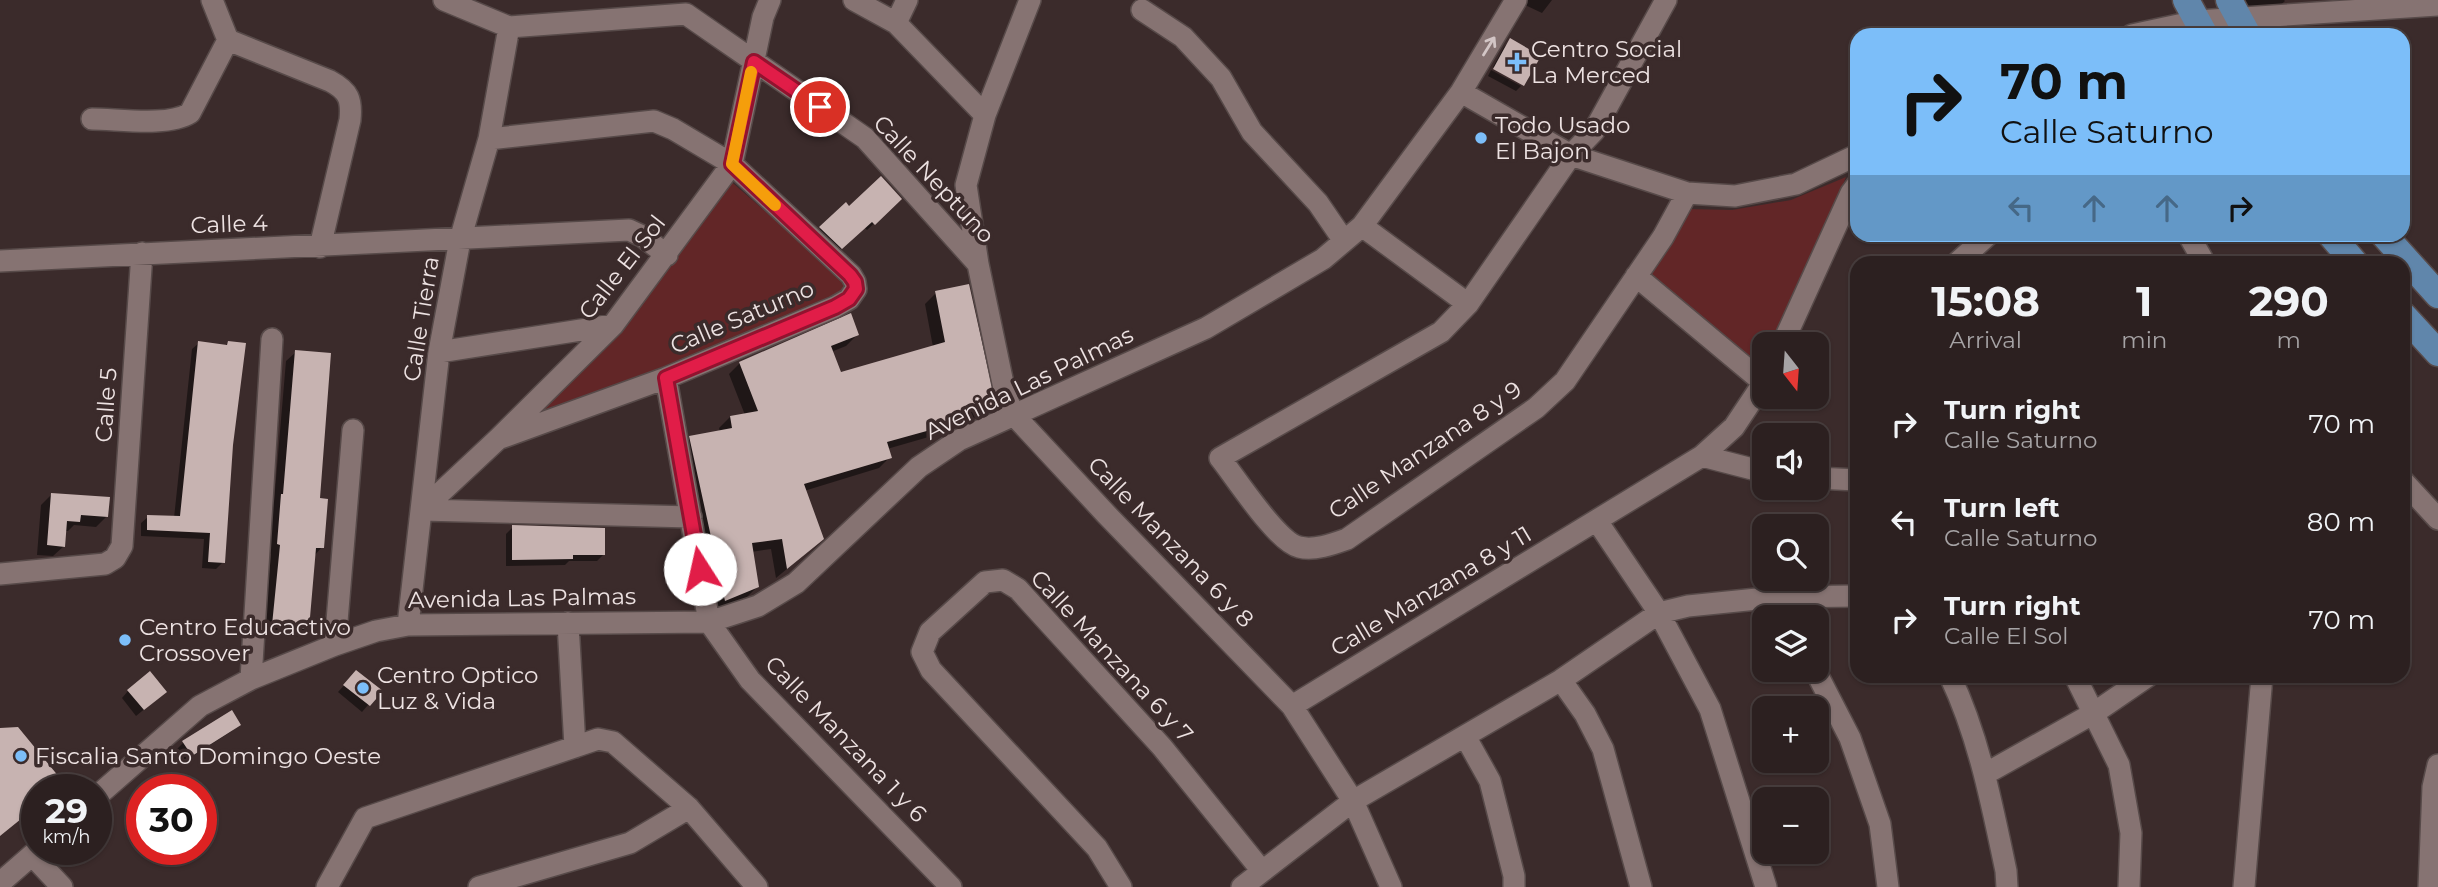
<!DOCTYPE html>
<html lang="en">
<head>
<meta charset="utf-8">
<style>
  :root { --surface:#2c2020; --page:#382d2d; --text:#f1f3f6; --muted:#a6a3a5; --line:#483e3e }
  body { margin:0; font-family:Montserrat,sans-serif; background:var(--page); color:var(--text); height:100vh; display:flex; flex-direction:column; font-size:26px; white-space:nowrap }
  * { box-sizing:border-box; margin:0 }
  p { font-size:23px; color:var(--muted) }
  .icon { flex:none; width:38px; height:38px; fill:none; stroke:currentColor; stroke-width:2; stroke-linecap:round; stroke-linejoin:round }
  .map { position:relative; flex:1; overflow:hidden }
  .sheet { position:absolute; left:1850px; top:256px; width:560px; height:427px; display:flex; flex-direction:column; background:var(--surface); border-radius:21px; box-shadow:0 2px 5px #0004,0 0 0 2px var(--line) }
  .sheet>* { flex:none }
  .top-card { position:absolute; left:1850px; top:28px; width:560px; height:214px; border-radius:21px; box-shadow:0 2px 5px #0004,0 0 0 2px var(--line); background:#7cbef9; color:#111; overflow:hidden }
  .needle { width:46px; rotate:163deg }
  .controls { position:absolute; left:1752px; top:332px; display:grid; gap:14px }
  .controls a { display:grid; place-items:center; width:77px; height:77px; border-radius:14px; background:var(--surface); box-shadow:0 2px 5px #0004,0 0 0 2px var(--line); font-size:35px }
  .speed { position:absolute; left:21px; top:774px; display:flex; gap:14px; font-size:35px; font-weight:700; text-align:center }
  .speed>* { display:grid; place-content:center; width:91px; height:91px; border-radius:50%; background:var(--surface); box-shadow:0 2px 5px #0004,0 0 0 2px var(--line); line-height:1 }
  .speed small { font-size:18px; font-weight:400 }
  .speed .limit { border:10px solid #d22; background:#fff; color:#111 }
  .pin { position:absolute; display:grid; place-items:center; width:60px; height:60px; color:#fff; margin:-30px; border:4px solid #fff; border-radius:50%; box-shadow:0 2px 7px #0007 }
  .me { position:absolute; width:77px; margin:-38px; rotate:350deg; stroke-linejoin:round; filter:drop-shadow(0 0 5px #0008) }
  .turn { display:flex; align-items:center; gap:24px; height:147px; padding:0 35px; font-size:32px }
  .turn .icon { width:91px; height:91px; stroke-width:2.5 }
  .turn b { display:block; font-size:49px; line-height:60px }
  .lanes { display:flex; align-items:center; height:66px; padding:0 35px; background:#0003; justify-content:center; gap:35px; direction:ltr }
  .lanes .off { opacity:.35 }
  .eta { display:flex; justify-content:space-evenly; align-items:center; height:119px; text-align:center }
  .eta b { font-size:42px; font-weight:700; line-height:49px }
  ul { padding:0; list-style:none }
  li { display:flex; align-items:center; gap:21px; height:98px; padding:0 35px }
  li div { flex:1 }
  li b { display:block; font-size:26px }
  li em { font-style:normal }
  .map>svg:first-child { display:block }
  .green { fill:#622627 }
  .shadow { fill:#0007 }
  .building { fill:#c7b3b1 }
  .lines { fill:none; stroke-linecap:round; stroke-linejoin:round }
  .minor-casing { stroke:#574a49; stroke-width:24 }
  .major-casing { stroke:#574a49; stroke-width:29 }
  .minor { stroke:#867372; stroke-width:21 }
  .major { stroke:#6086ab; stroke-width:26 }
  .oneway { stroke:#d3c6c6 }
  .route-casing { stroke:#92132f; stroke-width:18 }
  .route { stroke:#e11d48; stroke-width:12 }
  .slow { stroke:#f59e0b; stroke-width:12 }
  .poi-dot { fill:#7cbef9; stroke:#3b2b2b; stroke-width:2.5 }
  .labels { text-anchor:middle; stroke-width:7; stroke-linejoin:round; paint-order:stroke }
  .poi-label { font-size:23px; fill:#ede2e2; stroke:#3b2b2b; text-anchor:start }
  .street-label { font-size:23px; fill:#ede2e2; stroke:#3b2b2b }
</style>
</head>
<body>
<div class="map">
<svg width="2438" height="887" viewBox="0 0 2438 887">
  <rect width="100%" height="100%" fill="#3b2b2b"/>
  <path class="green" d="M1846 177 1799 294 1771 345H1764V358L1758 369 1642 273 1686 209 1732 210 1791 200Z
    M727 178 853 288 663 372 527 416Z"/>
  <path class="shadow" d="M1527 0H1552L1542 13 1525 5Z
    M2232 0H2284L2285 1 2274 11H2255Z
    M1510 41 1523 83 1493 67 1504 47Z
    M1491 70 1521 86 1516 91 1488 76Z
    M900 199 867 230 864 227 835 254 814 235 846 205 849 208Z
    M936 293 994 405 983 416 951 422 939 434 887 449 890 457 879 468 804 491 811 549 776 578 771 549 751 552 757 587 746 598 714 611 679 448 690 437 720 432 719 428 730 417 745 415 729 374 740 363 857 335 846 346 831 352 840 374 933 347 925 304Z
    M199 343 225 346 228 343 231 445 223 562 216 569 202 568 204 539 141 536V523L148 517 174 518 192 349Z
    M296 352 322 547 314 556 307 628 297 637 263 634 271 554 268 553 272 505 274 502 286 361Z
    M52 494 107 516 96 527 74 525 68 531H65L64 546 53 556 37 555 41 505Z
    M513 527 604 554 597 561H569L565 565 506 566V534Z
    M350 679 380 691 362 712 338 692Z
    M128 691 158 698 136 716 122 698Z
    M239 724 232 731 185 761 177 749 184 742Z"/>
  <path class="building" d="M1510 38 1541 56 1524 86 1493 69Z
    M881 176 902 199 875 225 872 222 842 249 819 227 846 202 849 206Z
    M969 284 996 405 950 415 952 424 887 442 892 458 804 484 824 539 787 569 782 539 752 543 759 587 725 601 689 436 732 428 730 416 758 411 739 362 851 313 859 335 831 346 841 372 945 342 935 291Z
    M198 341 227 345 228 341 246 343 233 445 225 563 208 562 210 533 147 530V515L180 516Z
    M295 350 331 353 320 498 328 499 324 548H316L309 629 272 625 280 545 277 544 281 494H283Z
    M51 493 110 497 108 517 81 515 80 522 67 521 65 547 47 545Z
    M512 525 605 528V555H573V559L512 560Z
    M356 670 383 691 370 706 343 685Z
    M150 671 167 692 144 710 127 690Z
    M232 710 241 725 192 756 182 741Z
    M18 727 64 783 56 789H37V806L0 836V728Z"/>
  <g class="lines">
    <g class="minor-casing">
      <path id="minor" d="M212 0 228 40
        M444 0 509 27 686 14 865 138 978 264 1005 393 1013 414 1106 514 1292 706 1353 801 1391 887
        M854 0 896 23 985 115
        M1666 0 1594 131 1571 155 1468 304 1441 332 1220 458C1236 478 1277 542 1299 547 1314 551 1333 544 1347 539L1536 408 1565 381 1663 237 1687 193
        M1142 10 1183 37 1221 78 1252 132 1318 203 1344 241
        M896 23 907 0
        M2132 35 2197 21 2438 5
        M228 40 330 81C349 91 352 100 350 120L320 247
        M1461 92 1571 155 1687 193 1735 196 1796 184 1857 155
        M92 119C118 119 168 127 190 113L228 40
        M489 139 654 121 673 129 732 164 851 275 855 282 856 289 849 299 835 307 666 378 498 439
        M1362 226 1468 304
        M2188 234 2204 262
        M0 261 629 230 642 236 667 255
        M1958 262 1989 234
        M978 264 966 185 985 115 1030 0
        M1636 276 1764 383
        M1782 345 1851 193 1857 185
        M439 352 613 325
        M666 378 709 622 750 680 951 887
        M1702 456 1764 472
        M1816 478 1857 480
        M2403 481 2438 519
        M422 510 498 439 613 325 732 164 763 17 770 0
        M422 510 691 517
        M1597 521 1659 613 1710 709 1766 887
        M0 574 105 564 115 558 122 546 142 253
        M568 623 575 747
        M408 625 439 352 460 240 489 139 509 27
        M335 645 353 430
        M1815 670 1850 738 1880 824 1888 887
        M1950 676C1979 737 1992 805 2006 871L2007 887
        M2075 676 2119 765 2131 833 2129 887
        M251 679 272 339
        M1561 680 1585 714 1603 749 1641 887
        M1292 706 1702 456 1734 427 1764 382
        M1465 736 1490 781 1514 876V887
        M1985 774 2094 713 2148 676
        M96 797 200 706 251 679 335 645 376 631 408 625 709 622 758 606 796 583 919 467 959 440 1206 328 1323 259 1362 226 1461 92 1516 0
        M32 855 62 887
        M0 883 39 849
        M327 887 365 818 598 739 613 742 689 808 757 887
        M479 887 630 843 689 808
        M1121 887 1097 848 931 670 922 652 930 632 985 582 1003 580 1018 589 1162 747 1262 871
        M1242 887 1353 801 1561 680 1659 613 1688 606 1777 597 1857 596
        M2244 887 2262 676
        M2429 887 2433 787 2438 765"/>
    </g>
    <g class="major-casing">
      <path id="major" d="M2186 0 2205 35
        M2229 0 2248 35
        M2330 234 2354 262
        M2383 234 2438 295
        M2403 315 2438 353"/>
    </g>
    <use href="#minor" class="minor"/>
    <use href="#major" class="major"/>
  </g>
  <defs><path id="oneway-shaft" d="M-6 0H5M1.5-3L5.5 0L1.5 3" fill="none" stroke-width="1.6" stroke-linecap="round" stroke-linejoin="round" transform="scale(1.75)"/></defs>
  <use class="oneway" href="#oneway-shaft" transform="translate(1489 46) rotate(-58)"/>
  <g class="lines">
    <g class="route-casing">
      <path id="route" d="M700 569 666 378 835 307 849 299 856 289 855 282 850 275 732 164 754 62 820 107"/>
    </g>
    <use href="#route" class="route"/>
    <path class="slow" d="M751 72 732 164 775 205"/>
  </g>
  <g class="poi-dot">
    <path d="M1513.5 51.5h7v7h7v7h-7v7h-7v-7h-7v-7h7z"/>
    <circle cx="1481" cy="138" r="7"/>
    <circle cx="125" cy="640" r="7"/>
    <circle cx="363" cy="688" r="7"/>
    <circle cx="21" cy="756" r="7"/>
  </g>
  <g class="labels">
    <g class="poi-label">
      <text x="1531" y="57">Centro Social<tspan x="1531" dy="26">La Merced</tspan></text>
      <text x="1495" y="133">Todo Usado<tspan x="1495" dy="26">El Bajon</tspan></text>
      <text x="139" y="635">Centro Educactivo<tspan x="139" dy="26">Crossover</tspan></text>
      <text x="377" y="683">Centro Optico<tspan x="377" dy="26">Luz &amp; Vida</tspan></text>
      <text x="35" y="764">Fiscalia Santo Domingo Oeste</text>
    </g>
    <g class="street-label">
      <text transform="translate(934 179) rotate(47)" y="8">Calle Neptuno</text>
      <text transform="translate(229 224) rotate(-2)" y="8">Calle 4</text>
      <text transform="translate(622 267) rotate(-52)" y="8">Calle El Sol</text>
      <text transform="translate(742 317) rotate(-23)" y="8">Calle Saturno</text>
      <text transform="translate(421 319) rotate(-81)" y="8">Calle Tierra</text>
      <text transform="translate(1029 383) rotate(-26)" y="8">Avenida Las Palmas</text>
      <text transform="translate(106 405) rotate(-86)" y="8">Calle 5</text>
      <text transform="translate(1425 450) rotate(-34)" y="8">Calle Manzana 8 y 9</text>
      <text transform="translate(1171 542) rotate(46)" y="8">Calle Manzana 6 y 8</text>
      <text transform="translate(1431 591) rotate(-31)" y="8">Calle Manzana 8 y 11</text>
      <text transform="translate(522 598) rotate(-1)" y="8">Avenida Las Palmas</text>
      <text transform="translate(1112 656) rotate(47)" y="8">Calle Manzana 6 y 7</text>
      <text transform="translate(846 739) rotate(46)" y="8">Calle Manzana 1 y 6</text>
    </g>
  </g>
</svg>
<div class="controls">
<a><svg class="needle" viewBox="-14 -14 28 28"><path d="M0-13l5 13h-10z" fill="#e53935"/><path d="M0 13l5-13h-10z" fill="#a6a3a5"/></svg></a>
<a><svg class="icon" aria-label="sound" viewBox="0 0 24 24"><path d="M4 9h4l5-4v14l-5-4H4zM17 9q2 3 0 6"/></svg></a>
<a><svg class="icon" aria-label="search" viewBox="0 0 24 24"><circle cx="10" cy="10" r="6"/><path d="M15 15l6 6"/></svg></a>
<a><svg class="icon" aria-label="layers" viewBox="0 0 24 24"><path d="M12 4l9 5-9 5-9-5zM3 14l9 5 9-5"/></svg></a>
<a>+</a>
<a>−</a>
</div>
<div class="speed"><div>29<small>km/h</small></div><div class="limit">30</div></div>
<div class="pin" style="left:820px;top:107px;background:#d93025"><svg class="icon" aria-label="arrive" viewBox="0 0 24 24"><path d="M6 21V4h12l-3 4 3 4H6"/></svg></div>
<svg class="me" style="left:700px;top:569px" viewBox="-20 -20 40 40"><circle r="19" fill="#fff"/><path d="M0-13L10 11 0 6-10 11z" fill="#e11d48"/></svg>
<div class="top-card">
<div class="turn"><svg class="icon" aria-label="right" viewBox="0 0 24 24"><path d="M7 20v-9h11M14 6l5 5-5 5"/></svg><div><b>70 m</b>Calle Saturno</div></div>
<div class="lanes"><svg class="icon off" aria-label="left" viewBox="0 0 24 24"><path d="M17 20v-9H6M10 6l-5 5 5 5"/></svg><svg class="icon off" aria-label="ahead" viewBox="0 0 24 24"><path d="M12 20V5M6 11l6-6 6 6"/></svg><svg class="icon off" aria-label="ahead" viewBox="0 0 24 24"><path d="M12 20V5M6 11l6-6 6 6"/></svg><svg class="icon" aria-label="right" viewBox="0 0 24 24"><path d="M7 20v-9h11M14 6l5 5-5 5"/></svg></div>
</div>
<section class="sheet">
<div class="eta">
<div><b>15:08</b><p>Arrival</p></div>
<div><b>1</b><p>min</p></div>
<div><b>290</b><p>m</p></div>
</div>
<ul>
<li><svg class="icon" aria-label="right" viewBox="0 0 24 24"><path d="M7 20v-9h11M14 6l5 5-5 5"/></svg><div><b>Turn right</b><p>Calle Saturno</p></div><em>70 m</em></li>
<li><svg class="icon" aria-label="left" viewBox="0 0 24 24"><path d="M17 20v-9H6M10 6l-5 5 5 5"/></svg><div><b>Turn left</b><p>Calle Saturno</p></div><em>80 m</em></li>
<li><svg class="icon" aria-label="right" viewBox="0 0 24 24"><path d="M7 20v-9h11M14 6l5 5-5 5"/></svg><div><b>Turn right</b><p>Calle El Sol</p></div><em>70 m</em></li>
</ul>
</section>
</div>
</body>
</html>
